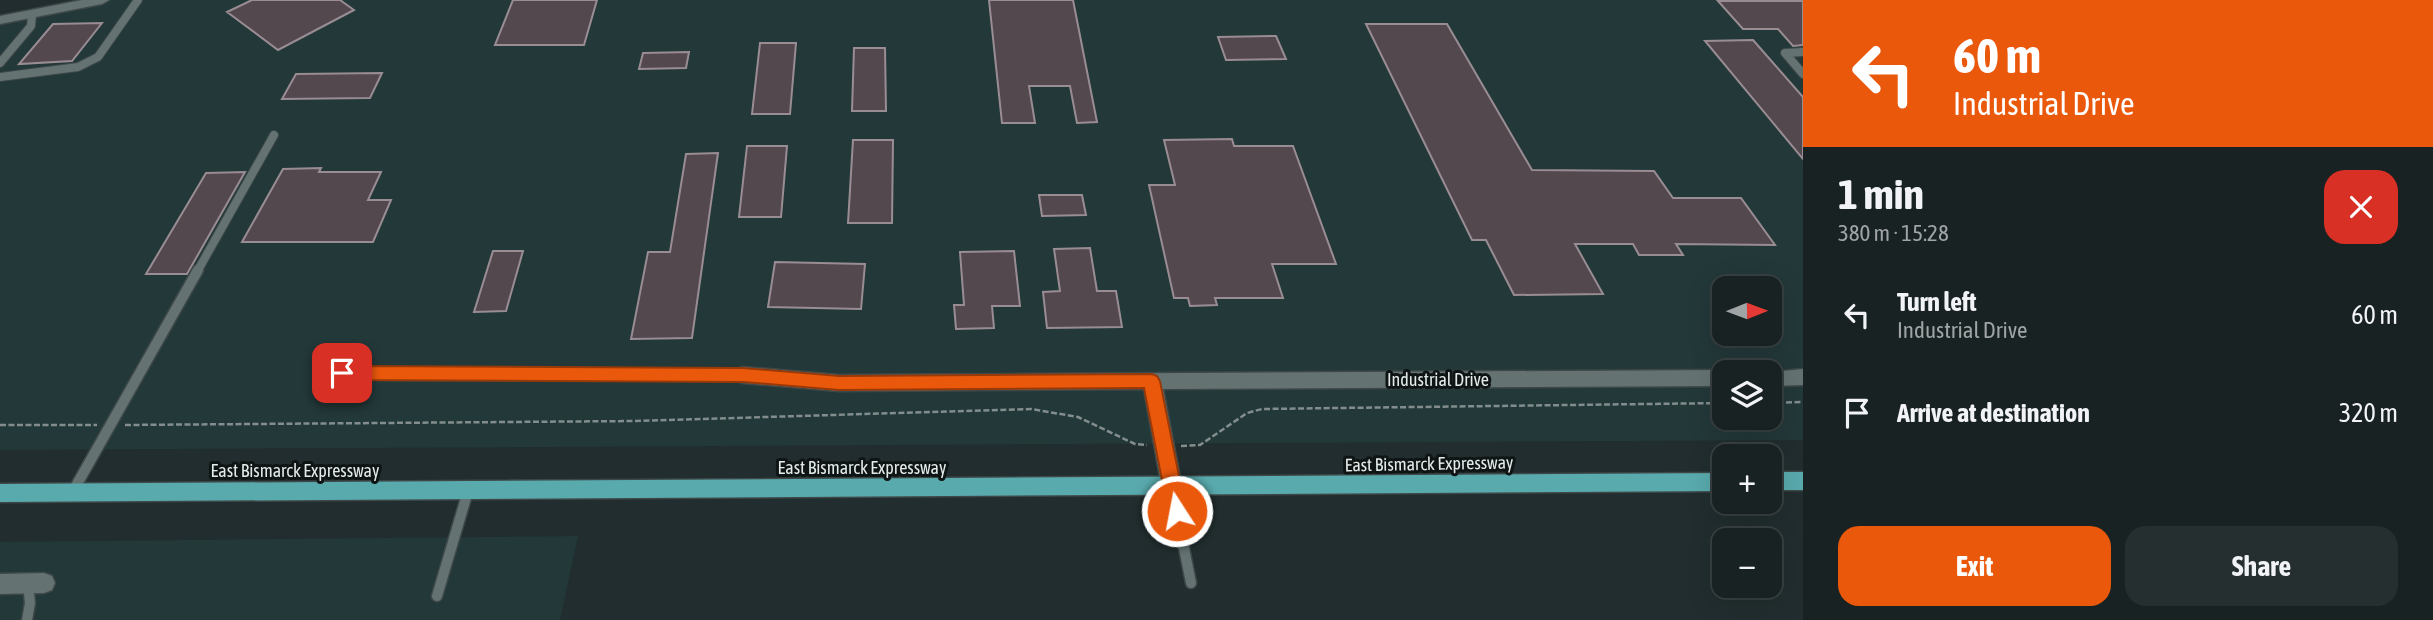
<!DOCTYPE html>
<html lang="en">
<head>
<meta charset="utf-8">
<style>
  :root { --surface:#192222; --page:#262f2f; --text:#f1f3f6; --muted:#9fa4a5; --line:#373f40; --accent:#ea580c }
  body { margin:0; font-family:"Asap Condensed",sans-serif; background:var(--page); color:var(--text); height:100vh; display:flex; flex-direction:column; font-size:26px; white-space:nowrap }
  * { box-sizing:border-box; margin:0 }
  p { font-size:23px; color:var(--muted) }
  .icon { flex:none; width:38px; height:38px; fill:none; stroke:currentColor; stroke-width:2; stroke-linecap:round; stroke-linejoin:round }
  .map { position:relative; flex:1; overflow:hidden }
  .sheet { display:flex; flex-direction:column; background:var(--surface); width:630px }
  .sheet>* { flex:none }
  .hud { background:#ea580c; color:#fff; overflow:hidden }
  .needle { width:46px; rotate:89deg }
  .buttons { position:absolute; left:1712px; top:276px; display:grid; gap:14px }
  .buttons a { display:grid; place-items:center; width:70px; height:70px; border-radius:14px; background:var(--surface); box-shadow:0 7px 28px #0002,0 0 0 2px var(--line); font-size:35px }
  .pin { position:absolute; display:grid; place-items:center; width:60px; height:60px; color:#fff; margin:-30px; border-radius:14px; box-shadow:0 4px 10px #0006 }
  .me { position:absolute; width:77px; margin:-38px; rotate:349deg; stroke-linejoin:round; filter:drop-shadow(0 0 5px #0008) }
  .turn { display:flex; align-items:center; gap:24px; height:147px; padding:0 35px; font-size:32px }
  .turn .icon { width:91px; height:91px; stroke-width:2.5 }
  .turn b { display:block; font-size:49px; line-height:60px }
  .round { display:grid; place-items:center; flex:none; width:74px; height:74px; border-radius:21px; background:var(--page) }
  .head { display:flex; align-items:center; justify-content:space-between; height:119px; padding:0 35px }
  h1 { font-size:42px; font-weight:700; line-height:52px }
  .button { display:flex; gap:14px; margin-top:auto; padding:14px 35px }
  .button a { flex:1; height:80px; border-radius:21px; background:var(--accent); color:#fff; font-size:28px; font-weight:700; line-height:80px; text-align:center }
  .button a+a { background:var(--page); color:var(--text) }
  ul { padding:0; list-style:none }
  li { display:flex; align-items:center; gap:21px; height:98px; padding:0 35px }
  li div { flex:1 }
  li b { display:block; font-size:26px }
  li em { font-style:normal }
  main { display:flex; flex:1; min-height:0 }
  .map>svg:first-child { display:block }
  .built { fill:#233839; fill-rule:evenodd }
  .building { fill:#53484e; stroke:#998d93; stroke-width:2 }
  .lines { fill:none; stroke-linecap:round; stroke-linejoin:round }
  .lane-far1-casing { stroke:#3e4849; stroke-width:10 }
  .lane-casing { stroke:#3e4849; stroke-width:13 }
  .street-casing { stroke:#3e4849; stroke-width:3 }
  .primary-casing { stroke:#3e4849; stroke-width:3 }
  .path { stroke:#838d8d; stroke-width:2.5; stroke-dasharray:6 2.5; stroke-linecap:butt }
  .lane-far1 { stroke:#647272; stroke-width:8 }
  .lane { stroke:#647272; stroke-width:10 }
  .street { fill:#647272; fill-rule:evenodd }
  .primary { fill:#59aaad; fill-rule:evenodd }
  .route { fill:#ea580c; stroke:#983908; stroke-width:2 }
  .labels { text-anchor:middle; stroke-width:6; stroke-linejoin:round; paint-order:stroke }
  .street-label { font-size:18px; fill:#e2eaea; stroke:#0f1414 }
</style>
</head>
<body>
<main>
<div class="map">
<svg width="1803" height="620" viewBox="0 0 1803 620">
  <rect width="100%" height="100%" fill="#212d2e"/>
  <path class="built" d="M90 0H1803V440L0 450V17ZM1724 289H1769V334H1724ZM1724 373H1769V418H1724Z
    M578 536 560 620H0V542Z"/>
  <path class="building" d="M252 0H340L354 10 278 50 227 12Z
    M513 0H597L584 45H495Z
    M989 0H1073L1097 122 1077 123 1070 86H1029L1035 123H1002Z
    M1718 1H1803V45L1793 46 1778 29H1743Z
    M102 23 72 61 19 64 53 24Z
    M1366 24H1447L1532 170 1654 171 1673 198H1741L1775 245 1676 244 1683 255H1639L1633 244H1575L1603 294 1514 295 1486 240H1472Z
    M1276 36 1286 59 1226 60 1218 37Z
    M1753 40 1803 97V159L1705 41Z
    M760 43H796L790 114H752Z
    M854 48H885L886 111H852Z
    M689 52 686 68 639 69 643 53Z
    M382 73 370 98 282 99 296 74Z
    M1232 139 1234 146H1293L1336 264H1272L1283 298H1215L1217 305 1190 306 1188 298H1174L1149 185H1175L1164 140Z
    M853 140H893L892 223H848Z
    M747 146H787L781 217H739Z
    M718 153 692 338 631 339 648 252H670L686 154Z
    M321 168 319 172H381L368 200H391L373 242H242L283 169Z
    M245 172 187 274H146L206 173Z
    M1039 195H1082L1086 215 1042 216Z
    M1090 248 1097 291H1116L1122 327 1047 328 1043 292 1060 291 1054 249Z
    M493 251H523L506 311 474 312Z
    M1014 251 1020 306H992L994 328 956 329 954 305H964L960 252Z
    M775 262 865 264 861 309 768 307Z"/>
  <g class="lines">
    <g class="lane-far1-casing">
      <path id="lane-far1" d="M1803 52 1785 53 1803 74
        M0 63 31 26 32 15
        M0 77 78 67 98 57 138 0
        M197 272 274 135"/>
    </g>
    <g class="lane-casing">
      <path id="lane" d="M319 372 387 375H743
        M1172 488 1191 583
        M72 493 198 270
        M437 596 468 491
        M27 620 30 603 28 584"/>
    </g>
    <g class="street-casing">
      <path id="street" d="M82 0H109L102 4 0 24V16Z
        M743 367 839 375 1724 370 1731 373H1724V386L1163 389 1182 488 1179 494 1172 497 1165 494 1162 488 1144 389 839 391 743 383 736 380 734 375 736 370Z
        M1803 369V385L1769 386V373H1762Z
        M44 573 52 576 55 583 52 590 44 593 0 594V574Z"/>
    </g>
    <g class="primary-casing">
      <path id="primary" d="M1769 472H1803V490H1769Z
        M1724 473V491L0 502V484Z"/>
    </g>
    <path class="path" d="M1769 403 1803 402
      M0 425H97
      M125 425 634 421 1031 409 1078 417 1135 444 1147 445
      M1181 446 1200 445 1247 413 1262 409 1724 403"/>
    <use href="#lane-far1" class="lane-far1"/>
    <use href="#lane" class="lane"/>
    <use href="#street" class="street"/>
    <use href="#primary" class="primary"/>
  </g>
  <path class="route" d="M342 366 743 368 839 376 1152 374 1157 376 1160 381 1186 511 1183 517 1177 520 1170 517 1168 511 1144 388 839 390 743 382 342 380 336 378 334 373 336 368Z"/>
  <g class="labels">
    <g class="street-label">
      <text x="1438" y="386">Industrial Drive</text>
      <text transform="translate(1429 464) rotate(-1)" y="6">East Bismarck Expressway</text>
      <text x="862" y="474">East Bismarck Expressway</text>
      <text x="295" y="477">East Bismarck Expressway</text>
    </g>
  </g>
</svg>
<div class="buttons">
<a><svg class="needle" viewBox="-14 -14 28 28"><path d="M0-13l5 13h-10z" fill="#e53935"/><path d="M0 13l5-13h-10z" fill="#9fa4a5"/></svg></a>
<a><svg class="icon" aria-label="layers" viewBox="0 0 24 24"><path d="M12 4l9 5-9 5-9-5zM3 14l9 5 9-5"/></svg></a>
<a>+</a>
<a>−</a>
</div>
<div class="pin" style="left:342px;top:373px;background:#d93025"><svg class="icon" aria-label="arrive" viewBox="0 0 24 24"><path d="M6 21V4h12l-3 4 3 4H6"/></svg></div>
<svg class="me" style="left:1177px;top:511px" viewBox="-20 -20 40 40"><circle r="17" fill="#ea580c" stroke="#fff" stroke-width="3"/><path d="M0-11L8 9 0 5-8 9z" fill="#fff"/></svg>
</div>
<section class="sheet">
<div class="hud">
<div class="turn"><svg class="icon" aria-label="left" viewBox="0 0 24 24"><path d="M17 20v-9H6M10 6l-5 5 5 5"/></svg><div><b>60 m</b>Industrial Drive</div></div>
</div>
<div class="head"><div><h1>1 min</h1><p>380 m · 15:28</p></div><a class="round" style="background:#d93025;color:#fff"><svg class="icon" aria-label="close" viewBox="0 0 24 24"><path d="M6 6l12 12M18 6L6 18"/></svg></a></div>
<ul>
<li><svg class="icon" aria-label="left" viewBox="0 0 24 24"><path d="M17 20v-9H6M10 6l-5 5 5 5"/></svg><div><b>Turn left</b><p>Industrial Drive</p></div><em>60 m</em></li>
<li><svg class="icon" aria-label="arrive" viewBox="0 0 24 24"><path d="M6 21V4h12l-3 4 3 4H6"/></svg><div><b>Arrive at destination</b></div><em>320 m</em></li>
</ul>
<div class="button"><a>Exit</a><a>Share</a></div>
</section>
</main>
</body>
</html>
